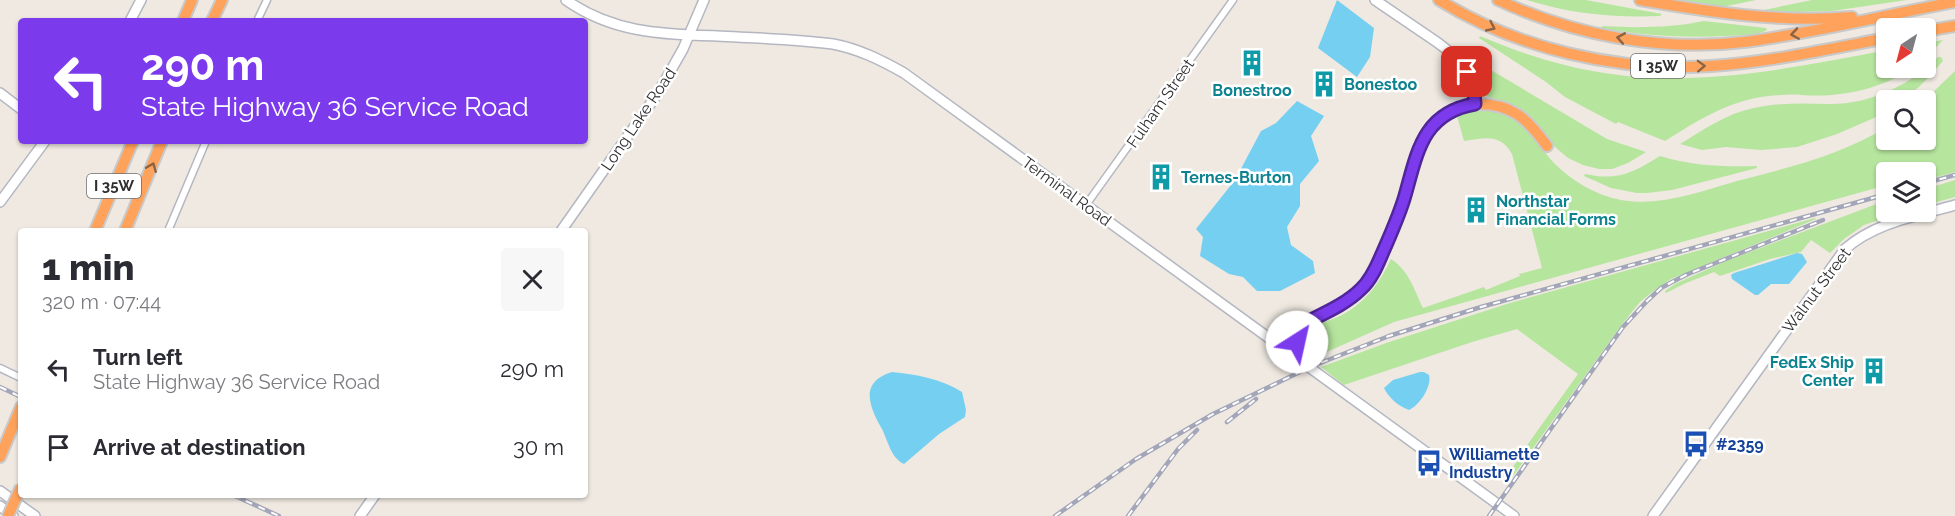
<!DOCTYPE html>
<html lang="en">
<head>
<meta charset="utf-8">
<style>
  :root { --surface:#fff; --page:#f7f7f7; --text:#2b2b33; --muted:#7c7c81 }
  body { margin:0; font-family:Raleway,sans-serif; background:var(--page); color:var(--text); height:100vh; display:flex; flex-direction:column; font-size:22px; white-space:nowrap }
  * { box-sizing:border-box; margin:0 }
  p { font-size:20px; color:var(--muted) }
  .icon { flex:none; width:33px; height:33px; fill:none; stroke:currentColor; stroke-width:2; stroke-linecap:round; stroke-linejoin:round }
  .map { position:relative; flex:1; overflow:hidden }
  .panel { position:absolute; left:18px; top:228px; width:570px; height:270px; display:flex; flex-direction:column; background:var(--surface); border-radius:6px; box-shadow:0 2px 4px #0004 }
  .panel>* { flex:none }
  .hud { position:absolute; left:18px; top:18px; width:570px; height:126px; border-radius:6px; box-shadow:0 2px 4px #0004; background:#7c3aed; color:#fff; overflow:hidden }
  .needle { width:39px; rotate:216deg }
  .fabs { position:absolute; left:1876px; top:18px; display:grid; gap:12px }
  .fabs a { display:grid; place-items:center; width:60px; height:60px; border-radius:6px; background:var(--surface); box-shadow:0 2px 4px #0004; font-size:30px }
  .pin { position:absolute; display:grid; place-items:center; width:51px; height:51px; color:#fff; margin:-26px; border-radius:12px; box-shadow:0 3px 9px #0006 }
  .me { position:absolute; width:66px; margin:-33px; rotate:35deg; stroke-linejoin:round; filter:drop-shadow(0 0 4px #0008) }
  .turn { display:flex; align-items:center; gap:21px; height:126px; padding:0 24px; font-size:27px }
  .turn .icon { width:78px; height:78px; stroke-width:2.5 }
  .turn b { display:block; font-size:42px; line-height:51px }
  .round { display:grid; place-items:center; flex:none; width:63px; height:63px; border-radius:6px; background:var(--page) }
  .overview { display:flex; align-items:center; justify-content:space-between; height:102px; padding:0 24px }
  h1 { font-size:36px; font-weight:800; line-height:45px }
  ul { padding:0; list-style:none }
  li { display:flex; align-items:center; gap:18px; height:78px; padding:0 24px }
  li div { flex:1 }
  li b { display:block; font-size:22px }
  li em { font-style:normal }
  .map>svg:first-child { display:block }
  .green { fill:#b6e59e }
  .water { fill:#75cff0 }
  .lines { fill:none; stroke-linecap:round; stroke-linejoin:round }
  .street-casing { stroke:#b4b7c1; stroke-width:9 }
  .secondary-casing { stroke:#b4b7c1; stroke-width:12 }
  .highway-casing { stroke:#c9c9c9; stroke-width:14 }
  .street { stroke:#fff; stroke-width:6 }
  .secondary { stroke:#fff; stroke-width:9 }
  .highway { stroke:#ffa35c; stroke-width:10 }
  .rail-casing { stroke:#a3a6b8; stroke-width:4.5 }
  .rail { stroke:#fff; stroke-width:2; stroke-dasharray:7; stroke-linecap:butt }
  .highway-bridge-casing { stroke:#c9c9c9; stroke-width:14; stroke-linecap:butt }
  .highway-bridge { stroke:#ffa35c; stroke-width:10 }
  .oneway { stroke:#8c6343 }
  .route-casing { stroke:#51269a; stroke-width:15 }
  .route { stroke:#7c3aed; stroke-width:10 }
  .labels { text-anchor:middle; stroke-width:5; stroke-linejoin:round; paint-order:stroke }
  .shield { fill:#fff; stroke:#6d6d6d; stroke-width:1.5 }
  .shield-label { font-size:15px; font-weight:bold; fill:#2e2e2e }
  .culture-label { font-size:16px; font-weight:bold; fill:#0d838f; stroke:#fff; text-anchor:start }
  .street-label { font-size:16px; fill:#2e2e2e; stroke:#fff }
  .transit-label { font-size:16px; font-weight:bold; fill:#164399; stroke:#fff; text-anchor:start }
</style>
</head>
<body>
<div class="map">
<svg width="1955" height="516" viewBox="0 0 1955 516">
  <rect width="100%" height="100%" fill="#efe9e1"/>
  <path class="green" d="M1527 0H1586L1662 14 1660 16C1615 18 1571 14 1527 0Z
    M1670 0H1756L1717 8Z
    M1812 0H1907L1832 11 1760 13 1759 11Z
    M1704 21 1766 28 1767 30C1757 36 1739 35 1726 36 1682 38 1646 36 1602 28V26C1637 28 1670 28 1704 21Z
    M1480 36C1522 54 1565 68 1611 74 1703 87 1797 67 1887 50V68H1913C1881 89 1841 98 1802 95 1790 94 1775 95 1761 97 1725 103 1695 122 1665 141L1618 122 1616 124 1565 97 1546 82 1479 38Z
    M1943 40 1926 58V43Z
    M1469 57 1607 139 1646 152 1628 163 1612 169H1599L1583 165 1568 158 1555 147 1536 122 1523 111 1509 103 1482 95 1471 68 1466 62Z
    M1938 57H1941L1943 61C1931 74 1918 91 1902 99 1897 101 1892 100 1887 100V109L1874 118 1837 134 1797 147 1761 150 1726 147 1702 150 1680 144C1703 130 1727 113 1754 108 1777 103 1803 103 1827 104 1869 105 1909 86 1938 57Z
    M1955 71V172L1926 180V172H1887V185L1394 322 1311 359C1303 353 1298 345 1304 335 1311 324 1331 321 1342 315 1365 303 1380 283 1391 259 1409 271 1414 289 1423 308L1484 287 1486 290 1520 276 1519 274 1542 268 1512 154C1500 133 1485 138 1464 141L1457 116C1482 106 1510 110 1529 130 1538 140 1544 153 1554 163 1572 181 1595 195 1621 200 1660 207 1699 192 1737 181 1790 167 1839 156 1887 127V140H1926L1925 100Z
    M1660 156C1692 166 1724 167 1757 166V168L1672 190 1647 193H1637L1611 188 1584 176 1585 174C1617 181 1633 173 1660 156Z
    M1955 180V197L1926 205V189Z
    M1887 200V212H1903L1864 225 1844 239 1830 253 1811 240 1801 252 1770 259 1720 276 1714 272 1686 283 1666 293 1665 291 1675 284 1726 261Z
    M1815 218 1816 219 1671 279 1656 289 1640 302 1623 323 1508 483 1503 479C1509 469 1517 463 1525 452L1523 451 1578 374 1517 329 1472 342 1344 385 1321 367 1389 342 1510 303Z"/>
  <path class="water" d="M1337 0 1374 28 1370 57 1357 77 1318 48Z
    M1297 101 1324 116 1311 136 1319 161 1300 184V206L1287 227 1291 245 1313 261 1315 273 1280 291H1257L1243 277 1229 274 1200 256 1203 237 1196 229 1235 180 1261 131 1276 123Z
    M1797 253 1802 254 1807 262 1789 284H1771L1758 295H1755L1732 279 1731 275 1734 273Z
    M892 372C915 374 942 379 962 392L966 410 965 417 939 434 904 464C891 458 888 441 882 429 869 406 859 382 892 372Z
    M1420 372H1424L1429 375C1432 386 1420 405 1409 410 1398 406 1389 398 1384 388L1393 380Z"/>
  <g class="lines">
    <g class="street-casing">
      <path id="street" d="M257 21 267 0
        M1086 205 1233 0
        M168 231 206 141
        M0 368 21 378"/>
    </g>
    <g class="secondary-casing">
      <path id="secondary" d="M566 0C613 33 661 34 717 36 755 38 794 39 833 44 859 49 881 60 904 73L1514 516
        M130 21 141 0
        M0 93 21 109
        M0 202 45 141
        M561 231 658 93 683 49 704 0
        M1274 340C1296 328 1350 304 1364 286 1387 257 1398 217 1409 182 1414 165 1417 145 1428 130 1440 115 1456 107 1475 104 1471 65 1452 52 1422 32 1406 21 1391 11 1375 0
        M1299 359C1295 346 1297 336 1303 324
        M0 491 35 516
        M0 506 13 516
        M360 516 375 495
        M1653 516 1845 249C1876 222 1917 216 1955 205"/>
    </g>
    <g class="highway-casing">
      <path id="highway" d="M1439 0C1518 49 1617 72 1711 66 1770 62 1829 49 1887 38
        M1498 0C1573 35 1661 52 1744 42 1815 33 1884 15 1955 2
        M1640 0C1711 12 1779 23 1852 17
        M183 21 192 0
        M212 21 222 0
        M1926 31 1955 26
        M1475 104C1511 103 1527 118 1547 146
        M95 231 133 141
        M125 231 162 141
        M0 457 21 407"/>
    </g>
    <use href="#street" class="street"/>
    <use href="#secondary" class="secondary"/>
    <use href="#highway" class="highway"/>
    <g class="rail-casing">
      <path id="rail" d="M1926 183 1955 175
        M0 387 21 397
        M1227 422 1256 399
        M233 495 279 516
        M1055 516 1136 459 1213 414 1310 367 1389 336 1481 307 1887 194
        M1128 516 1178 449 1197 430
        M1489 516 1623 327 1647 301 1661 288 1672 282 1688 274 1823 220"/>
    </g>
    <use href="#rail" class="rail"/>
    <g class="highway-bridge-casing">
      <path id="highway-bridge" d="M8 516 21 487"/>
    </g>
    <use href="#highway-bridge" class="highway-bridge"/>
  </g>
  <defs><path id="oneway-chevron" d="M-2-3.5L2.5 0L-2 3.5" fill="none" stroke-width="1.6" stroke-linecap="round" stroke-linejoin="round" transform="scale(1.5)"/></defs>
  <g class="oneway">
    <use href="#oneway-chevron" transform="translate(1491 27) rotate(25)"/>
    <use href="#oneway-chevron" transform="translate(1795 34) rotate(171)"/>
    <use href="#oneway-chevron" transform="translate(1621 38) rotate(-170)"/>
    <use href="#oneway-chevron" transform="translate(1701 66) rotate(-2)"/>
    <use href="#oneway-chevron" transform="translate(152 167) rotate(-68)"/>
  </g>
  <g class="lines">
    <g class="route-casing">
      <path id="route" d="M1297 342 1303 324C1322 314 1345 305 1361 289 1371 280 1377 266 1382 254 1390 236 1398 218 1404 199 1417 155 1421 113 1475 104L1474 93 1467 72"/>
    </g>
    <use href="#route" class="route"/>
  </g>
  <defs>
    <g id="building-bare" transform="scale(2.07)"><path d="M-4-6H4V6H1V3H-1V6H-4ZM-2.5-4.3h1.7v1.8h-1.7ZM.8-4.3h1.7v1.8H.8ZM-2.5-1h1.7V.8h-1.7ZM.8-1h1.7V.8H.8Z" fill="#0f9aa8" stroke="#fff" stroke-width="2.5" paint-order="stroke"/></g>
    <g id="bus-bare" transform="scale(2.07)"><path d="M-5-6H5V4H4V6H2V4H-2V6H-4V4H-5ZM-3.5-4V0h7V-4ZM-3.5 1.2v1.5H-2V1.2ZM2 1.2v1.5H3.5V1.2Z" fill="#1a4fb4" stroke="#fff" stroke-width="2.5" paint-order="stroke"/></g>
  </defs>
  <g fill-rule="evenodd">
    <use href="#building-bare" x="1252" y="63"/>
    <use href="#building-bare" x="1324" y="84"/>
    <use href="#building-bare" x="1161" y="177"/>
    <use href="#building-bare" x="1476" y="210"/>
    <use href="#building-bare" x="1874" y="371"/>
    <use href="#bus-bare" x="1696" y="444"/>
    <use href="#bus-bare" x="1429" y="463"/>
  </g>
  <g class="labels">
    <g class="shield">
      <rect x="1631" y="54" width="54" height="24" rx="4.5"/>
      <rect x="87" y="174" width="54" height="24" rx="4.5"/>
    </g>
    <g class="shield-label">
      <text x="1658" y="71">I 35W</text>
      <text x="114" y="191">I 35W</text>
    </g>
    <g class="culture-label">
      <text x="1344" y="90">Bonestoo</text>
      <text x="1252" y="96" text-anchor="middle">Bonestroo</text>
      <text x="1181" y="183">Ternes-Burton</text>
      <text x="1496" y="207">Northstar<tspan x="1496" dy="18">Financial Forms</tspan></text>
      <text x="1854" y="368" text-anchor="end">FedEx Ship<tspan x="1854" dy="18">Center</tspan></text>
    </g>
    <g class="street-label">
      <text transform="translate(1160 103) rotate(-55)" y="6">Fulham Street</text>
      <text transform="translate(638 119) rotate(-56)" y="6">Long Lake Road</text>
      <text transform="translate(1067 191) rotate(36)" y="6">Terminal Road</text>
      <text transform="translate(1816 290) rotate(-53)" y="6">Walnut Street</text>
    </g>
    <g class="transit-label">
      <text x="1716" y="450">#2359</text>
      <text x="1449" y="460">Williamette<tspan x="1449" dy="18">Industry</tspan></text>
    </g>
  </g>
</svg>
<div class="fabs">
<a><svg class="needle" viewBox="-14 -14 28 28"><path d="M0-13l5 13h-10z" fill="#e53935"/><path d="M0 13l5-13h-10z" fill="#7c7c81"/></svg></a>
<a><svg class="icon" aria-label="search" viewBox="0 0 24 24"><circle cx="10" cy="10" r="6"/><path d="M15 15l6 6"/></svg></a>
<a><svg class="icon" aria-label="layers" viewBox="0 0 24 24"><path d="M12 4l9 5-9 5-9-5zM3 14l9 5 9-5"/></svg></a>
</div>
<div class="pin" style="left:1467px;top:72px;background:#d93025"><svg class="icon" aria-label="arrive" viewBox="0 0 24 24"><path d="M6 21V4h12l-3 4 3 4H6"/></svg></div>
<svg class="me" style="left:1297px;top:342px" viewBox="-20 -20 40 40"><circle r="19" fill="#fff"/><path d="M0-13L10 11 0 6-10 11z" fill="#7c3aed"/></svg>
<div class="hud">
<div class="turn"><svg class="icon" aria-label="left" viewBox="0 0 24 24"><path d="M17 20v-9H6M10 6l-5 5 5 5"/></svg><div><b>290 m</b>State Highway 36 Service Road</div></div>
</div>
<section class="panel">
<div class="overview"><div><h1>1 min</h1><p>320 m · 07:44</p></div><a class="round"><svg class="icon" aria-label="close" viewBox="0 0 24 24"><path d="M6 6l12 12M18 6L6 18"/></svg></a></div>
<ul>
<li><svg class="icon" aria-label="left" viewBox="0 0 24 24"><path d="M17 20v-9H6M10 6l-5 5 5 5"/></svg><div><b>Turn left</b><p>State Highway 36 Service Road</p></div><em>290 m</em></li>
<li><svg class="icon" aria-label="arrive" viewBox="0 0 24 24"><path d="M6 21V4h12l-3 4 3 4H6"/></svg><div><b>Arrive at destination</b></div><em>30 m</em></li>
</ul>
</section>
</div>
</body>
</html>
